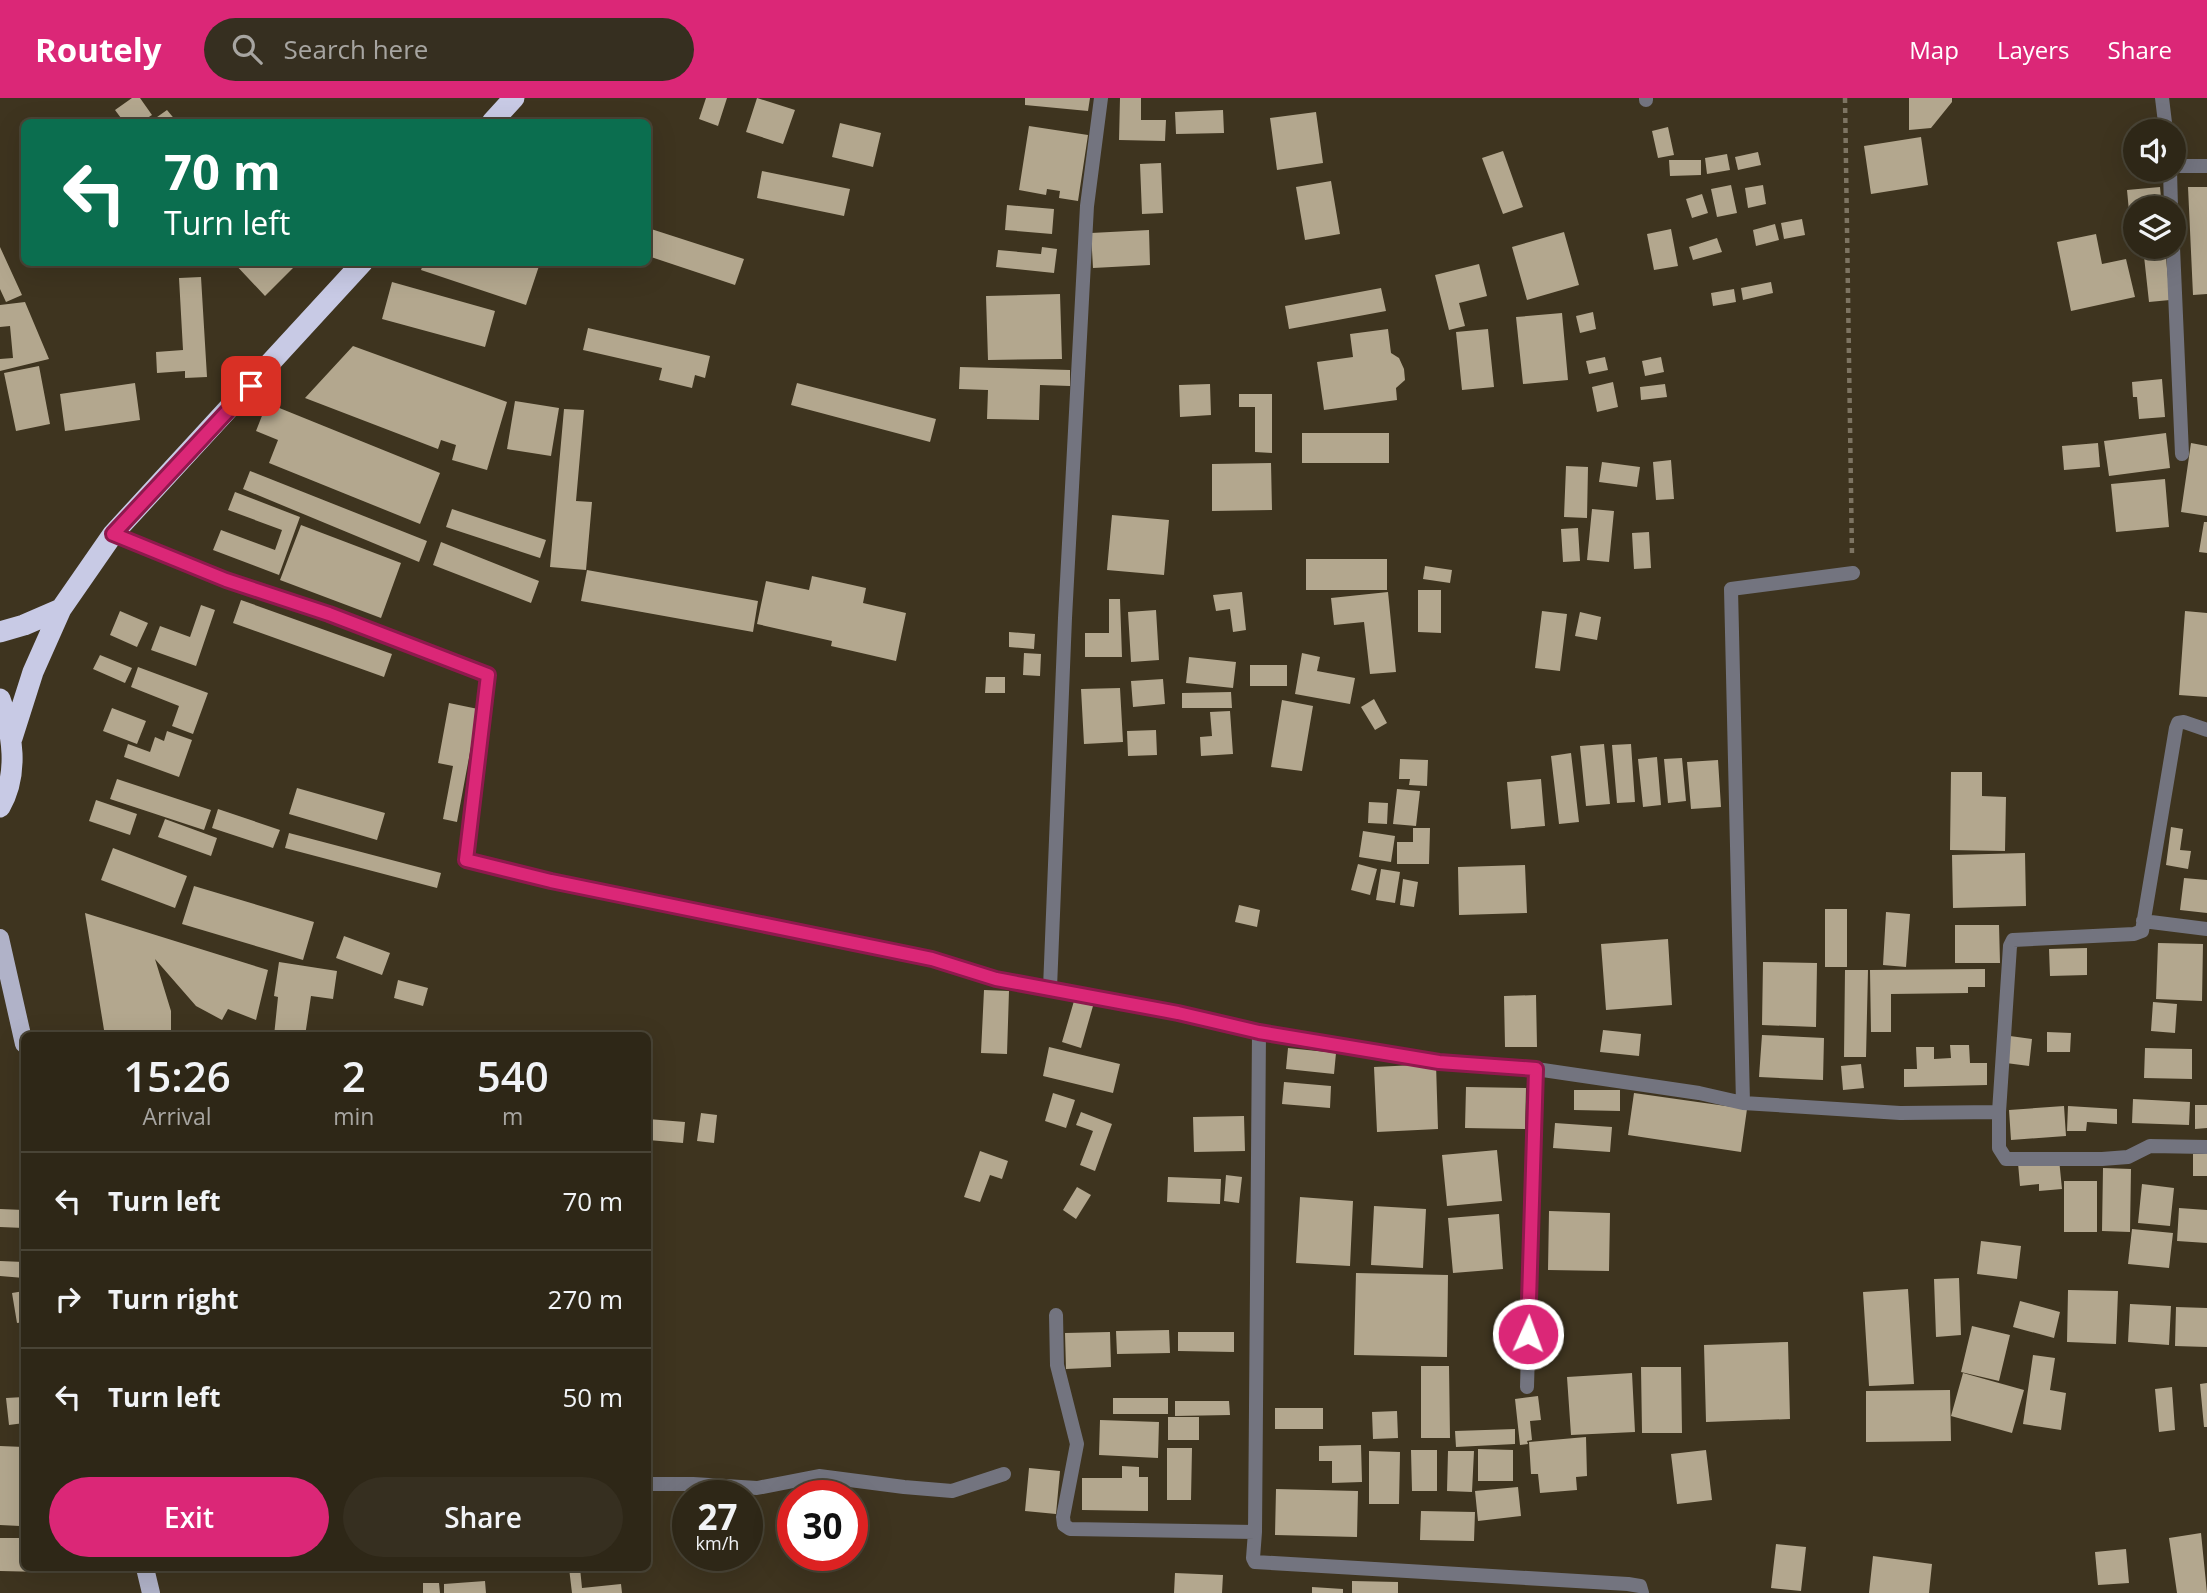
<!DOCTYPE html>
<html lang="en">
<head>
<meta charset="utf-8">
<style>
  :root { --surface:#2e2717; --page:#362f20; --text:#f1f3f6; --muted:#a7a5a1; --line:#494436; --accent:#db2777 }
  body { margin:0; font-family:"Open Sans",sans-serif; background:var(--page); color:var(--text); height:100vh; display:flex; flex-direction:column; font-size:26px; white-space:nowrap }
  * { box-sizing:border-box; margin:0 }
  p { font-size:23px; color:var(--muted) }
  .icon { flex:none; width:38px; height:38px; fill:none; stroke:currentColor; stroke-width:2; stroke-linecap:round; stroke-linejoin:round }
  .map { position:relative; flex:1; overflow:hidden }
  .details { position:absolute; left:21px; top:934px; width:630px; height:539px; display:flex; flex-direction:column; background:var(--surface); border-radius:10px; box-shadow:0 7px 28px #0002,0 0 0 2px var(--line) }
  .details>* { flex:none }
  .guide { position:absolute; left:21px; top:21px; width:630px; height:147px; border-radius:10px; box-shadow:0 7px 28px #0002,0 0 0 2px var(--line); background:#0b6e4f; color:#fff; overflow:hidden }
  .fabs { position:absolute; left:2123px; top:21px; display:grid; gap:14px }
  .fabs a { display:grid; place-items:center; width:63px; height:63px; border-radius:50%; background:var(--surface); box-shadow:0 7px 28px #0002,0 0 0 2px var(--line); font-size:35px }
  .speed { position:absolute; left:672px; top:1382px; display:flex; gap:14px; font-size:35px; font-weight:700; text-align:center }
  .speed>* { display:grid; place-content:center; width:91px; height:91px; border-radius:50%; background:var(--surface); box-shadow:0 7px 28px #0002,0 0 0 2px var(--line); line-height:1 }
  .speed small { font-size:18px; font-weight:400 }
  .speed .limit { border:10px solid #d22; background:#fff; color:#111 }
  .pin { position:absolute; display:grid; place-items:center; width:60px; height:60px; color:#fff; margin:-30px; border-radius:14px; box-shadow:0 4px 10px #0006 }
  .me { position:absolute; width:77px; margin:-38px; rotate:2deg; stroke-linejoin:round; filter:drop-shadow(0 0 5px #0008) }
  .turn { display:flex; align-items:center; gap:24px; height:147px; padding:0 28px; font-size:32px }
  .turn .icon { width:91px; height:91px; stroke-width:2.5 }
  .turn b { display:block; font-size:49px; line-height:60px }
  .eta { display:flex; justify-content:space-evenly; align-items:center; height:119px; text-align:center }
  .eta b { font-size:42px; font-weight:600; line-height:49px }
  .primary-button { display:flex; gap:14px; margin-top:auto; padding:14px 28px }
  .primary-button a { flex:1; height:80px; border-radius:42px; background:var(--accent); color:#fff; font-size:28px; font-weight:600; line-height:80px; text-align:center }
  .primary-button a+a { background:var(--page); color:var(--text) }
  ul { padding:0; list-style:none }
  li { display:flex; align-items:center; gap:21px; height:98px; padding:0 28px; border-top:2px solid var(--line) }
  li div { flex:1 }
  li b { display:block; font-size:26px }
  li em { font-style:normal }
  header { display:flex; align-items:center; gap:42px; box-sizing:border-box; height:98px; padding:0 35px; background:var(--accent); color:#fff }
  header strong { font-size:33px }
  nav { display:flex; gap:38px; margin-inline-start:auto; font-size:24px }
  .search { width:490px; height:63px; background:var(--page); display:flex; align-items:center; gap:18px; box-sizing:border-box; padding:0 24px; border-radius:38px; color:var(--muted); font-size:26px }
  .map>svg:first-child { display:block }
  .building { fill:#b3a78e }
  .lines { fill:none; stroke-linecap:round; stroke-linejoin:round }
  .path { stroke:#7d7462; stroke-width:4.5; stroke-dasharray:5 5; stroke-linecap:butt }
  .street { stroke:#73747f; stroke-width:14 }
  .primary { stroke:#b0b2c8; stroke-width:18 }
  .highway { stroke:#c8cae5; stroke-width:21 }
  .route-casing { stroke:#8e194d; stroke-width:18 }
  .route { stroke:#db2777; stroke-width:12 }
</style>
</head>
<body>
<header>
<strong>Routely</strong>
<div class="search"><svg class="icon" aria-label="search" viewBox="0 0 24 24"><circle cx="10" cy="10" r="6"/><path d="M15 15l6 6"/></svg>Search here</div>
<nav><a>Map</a><a>Layers</a><a>Share</a></nav>
</header>
<div class="map">
<svg width="2207" height="1495" viewBox="0 0 2207 1495">
  <rect width="100%" height="100%" fill="#3e341f"/>
  <path class="building" d="M132 0H140L152 17 141 24H124L115 12Z
    M706 0H727L718 28 699 21Z
    M757 0 795 12 783 46 746 34Z
    M1025 0H1090L1088 13 1025 7Z
    M1120 0H1141V22H1166L1165 43 1119 42Z
    M1909 0H1952V4L1931 30 1909 32Z
    M167 12 177 24H150Z
    M1223 12 1224 35 1176 36 1175 14Z
    M1316 14 1323 65 1277 72 1270 20Z
    M840 25 881 35 873 69 832 59Z
    M1029 28 1088 37 1078 103 1059 100 1060 93 1047 91 1046 97 1019 92Z
    M1668 29 1674 57 1658 60 1652 33Z
    M1921 39 1928 87 1871 96 1864 48Z
    M1503 53 1523 109 1503 116 1482 60Z
    M1758 54 1761 67 1738 72 1735 59Z
    M1727 56 1730 72 1707 76 1705 60Z
    M1669 62H1701V77L1670 78Z
    M1161 65 1163 115 1142 116 1140 66Z
    M762 73 850 91 844 118 757 100Z
    M1331 83 1340 136 1305 142 1296 89Z
    M1731 87 1737 115 1717 119 1711 91Z
    M1763 87 1766 106 1748 110 1745 90Z
    M2160 89 2162 110H2135V124H2130L2127 92Z
    M2188 89H2207V196L2193 197Z
    M1702 96 1708 115 1692 120 1686 101Z
    M1007 107 1054 111 1052 136 1005 132Z
    M1802 121 1805 137 1784 141 1781 125Z
    M1775 126 1779 142 1756 148 1753 132Z
    M648 130 744 161 735 187 648 158Z
    M1671 131 1678 168 1654 172 1647 136Z
    M1149 132 1150 167 1093 170 1091 135Z
    M1564 134 1579 187 1527 202 1512 149Z
    M2096 136 2102 166 2126 161 2135 199 2071 213 2057 144Z
    M1717 140 1722 154 1693 162 1689 149Z
    M0 149 22 197 6 204 0 191Z
    M1042 149 1057 151 1054 175 996 169 998 152 1041 156Z
    M2143 149H2165L2170 202 2149 204Z
    M233 164H299L265 198Z
    M424 164H528L539 168 526 207 421 172Z
    M1479 166 1487 198 1459 205 1465 228 1449 232 1435 177Z
    M201 179 207 279 185 280V273L157 275 156 254 183 252 179 180Z
    M392 184 495 213 485 249 382 221Z
    M1771 184 1773 195 1743 202 1741 190Z
    M1381 190 1386 213 1289 231 1285 208Z
    M1734 191 1736 204 1713 208 1711 195Z
    M1060 196 1062 261 988 262 986 198Z
    M25 204 49 261 0 273V261L13 260 10 228 0 229V207Z
    M1593 214 1596 231 1580 235 1576 218Z
    M1562 215 1568 282 1523 286 1516 219Z
    M588 230 710 258 705 280 695 277 692 290 659 282 662 270 583 252Z
    M1388 231 1391 255 1399 260 1404 271 1405 282 1396 290 1397 302 1324 312 1317 264 1353 259 1350 236Z
    M1488 231 1494 289 1462 292 1456 234Z
    M353 248 507 304 487 372 452 362 456 347 441 342 438 351 305 300Z
    M1605 259 1608 272 1589 276 1586 263Z
    M1661 259 1664 274 1645 278 1642 263Z
    M39 268 50 326 16 333 4 275Z
    M960 269 1070 272V288L1040 287 1039 322 987 321 988 292 959 291Z
    M2162 281 2165 319 2139 321 2137 299H2133L2132 284Z
    M1613 284 1618 309 1597 314 1592 289Z
    M135 285 140 322 65 333 60 296Z
    M797 285 936 321 930 344 791 307Z
    M1210 286 1211 317 1180 319 1179 287Z
    M1665 286 1667 299 1641 302 1640 289Z
    M1239 296H1272V355L1255 354V309H1239Z
    M515 303 559 310 551 358 507 351Z
    M267 305 440 375 420 426 269 365 278 342 256 333Z
    M564 311 584 312 576 403 592 404 586 472 550 469Z
    M1302 335H1389V365H1302Z
    M2166 335 2170 370 2109 378 2104 343Z
    M2098 345 2100 369 2064 372 2062 348Z
    M2191 345 2207 348V418L2181 414Z
    M1671 362 1674 401 1656 402 1653 364Z
    M1602 364 1640 369 1637 389 1599 384Z
    M1271 365 1272 412 1212 413V366Z
    M1566 368 1588 369 1587 420 1564 419Z
    M250 373 427 443 419 464 243 391Z
    M2165 381 2169 429 2116 434 2111 386Z
    M235 394 300 419 279 477 213 452 221 432 275 452 282 432 228 412Z
    M452 411 546 442 540 460 446 429Z
    M1592 411 1614 413 1609 464 1587 462Z
    M1112 417 1169 422 1164 477 1107 472Z
    M2204 424H2207V455L2199 454Z
    M301 427 401 465 381 520 280 482Z
    M1578 430 1580 463 1563 464 1561 431Z
    M1649 434 1651 470 1634 471 1632 435Z
    M441 444 539 483 531 505 433 467Z
    M1306 461H1387V492H1306Z
    M1425 468 1452 472 1450 485 1423 481Z
    M587 472 758 503 753 534 581 503Z
    M812 478 866 490 863 505 906 515 896 563 831 548 832 543 757 526 766 483 809 492Z
    M1418 492H1441V535L1418 534Z
    M1242 494 1246 532 1233 534 1230 511 1216 513 1213 497Z
    M1388 494 1396 574 1370 576 1364 524 1334 527 1331 500Z
    M1109 501H1120L1122 559H1085V535H1109Z
    M241 502 392 556 384 579 233 525Z
    M201 507 215 512 196 568 151 552 160 528 190 539Z
    M1156 512 1159 562 1131 564 1128 514Z
    M120 513 148 525 137 549 110 537Z
    M1542 513 1567 516 1560 573 1535 570Z
    M2185 513 2207 515V599L2179 597Z
    M1580 514 1601 519 1597 542 1575 538Z
    M1009 534 1035 536 1034 551 1009 549Z
    M1024 555 1041 556 1040 578 1023 577Z
    M1302 555 1320 559 1317 573 1355 580 1350 606 1295 596Z
    M100 557 132 570 125 585 93 571Z
    M1189 559 1236 564 1233 590 1186 585Z
    M1250 567H1287V588H1250Z
    M138 569 208 595 193 636 172 628 179 608 131 589Z
    M986 579H1005V595H985Z
    M1163 581 1165 606 1133 609 1131 583Z
    M1120 590 1123 644 1084 646 1081 591Z
    M1231 594 1232 610H1182V595Z
    M1374 601 1387 625 1375 632 1361 609Z
    M1282 602 1313 608 1302 673 1271 669Z
    M449 605 478 611 457 724 443 721 453 668 438 665Z
    M112 610 146 623 137 646 103 633Z
    M1230 613 1233 656 1201 658 1200 639 1212 638 1210 614Z
    M1156 632 1157 657 1128 658 1127 633Z
    M167 633 192 642 179 679 124 659 128 646 150 654 155 639 164 643Z
    M1604 646 1610 706 1586 708 1580 648Z
    M1631 646 1635 704 1617 705 1612 647Z
    M1571 655 1579 724 1559 726 1551 658Z
    M1657 659 1661 707 1643 709 1638 661Z
    M1682 660 1686 703 1668 705 1664 661Z
    M1400 661 1428 662 1427 688 1409 687 1410 681H1399Z
    M1718 662 1721 709 1691 711 1687 664Z
    M1951 674H1982V698L2006 699 2005 753 1950 752Z
    M117 681 211 712 204 732 110 701Z
    M1541 681 1545 728 1511 731 1507 684Z
    M297 690 385 715 377 742 289 716Z
    M1397 691 1420 693 1416 728 1393 726Z
    M96 702 137 716 130 737 89 723Z
    M1369 704 1388 705 1387 726 1368 725Z
    M218 711 280 732 273 750 212 730Z
    M165 721 217 740 211 758 158 739Z
    M2171 729 2183 731 2180 752 2191 753 2188 771 2166 767Z
    M1413 730H1430L1429 766H1397V744H1413Z
    M1363 733 1395 738 1391 764 1359 759Z
    M289 735 441 775 437 790 285 750Z
    M113 750 187 778 175 810 101 782Z
    M2025 755 2026 808 1953 810 1952 757Z
    M1358 766 1377 771 1370 797 1351 792Z
    M1525 767 1527 815 1459 817 1458 769Z
    M1381 771 1400 774 1395 805 1376 802Z
    M2184 780 2207 782V815L2180 812Z
    M1403 781 1418 784 1414 809 1400 807Z
    M194 788 314 824 303 862 182 826Z
    M1239 807 1260 812 1257 829 1235 824Z
    M1825 811H1847V869H1825Z
    M1886 814 1910 816 1906 869 1883 867Z
    M85 815 268 872 256 922 228 911 222 922 196 908 155 861 171 913V938H105Z
    M1955 827H1999L2000 865H1955Z
    M344 838 390 855 382 877 336 860Z
    M1668 841 1672 907 1606 912 1601 846Z
    M2158 845 2203 846 2202 903 2156 901Z
    M2087 850V877L2050 878 2049 851Z
    M279 864 337 873 333 901 311 898 305 938H274L278 899 274 898Z
    M1763 864 1817 865 1816 929 1762 927Z
    M1985 871V889H1968V895L1891 896V934H1871L1870 872Z
    M1845 872H1868L1866 959H1844Z
    M398 882 428 890 423 908 394 900Z
    M984 892 1009 893 1007 956 981 955Z
    M1536 897 1537 949H1505L1504 898Z
    M1074 903 1093 908 1081 950 1062 944Z
    M2153 904 2177 906 2175 935 2151 933Z
    M1603 932 1641 936 1639 958 1600 954Z
    M2047 934 2071 935 2070 954H2047Z
    M1762 937 1824 940 1823 982 1759 979Z
    M2010 938 2032 941 2029 968 2006 965Z
    M1950 947H1969L1970 965H1987V987L1904 989V971H1917L1916 949H1934V961L1951 960Z
    M1049 949 1120 966 1113 995 1043 978Z
    M1288 950 1336 955 1334 976 1286 971Z
    M2145 950 2192 951V981L2144 980Z
    M1436 966 1438 1031 1377 1034 1374 969Z
    M1861 966 1864 990 1843 992 1841 968Z
    M1284 984 1331 988 1330 1010 1282 1006Z
    M1466 989 1526 990 1525 1031 1465 1030Z
    M1574 992H1620V1013L1574 1012Z
    M1053 995 1075 1002 1066 1030 1045 1023Z
    M1634 995 1747 1011 1741 1054 1628 1037Z
    M2133 1001 2190 1004 2189 1027 2132 1025Z
    M2195 1007H2207V1030L2195 1031Z
    M2064 1008 2066 1038 2011 1042 2009 1012Z
    M2068 1008 2117 1011V1026L2087 1024 2086 1033H2067Z
    M1081 1014 1112 1026 1095 1073 1080 1067 1093 1033 1076 1027Z
    M701 1015 717 1017 714 1045 697 1043Z
    M1244 1018 1245 1053 1194 1054 1193 1019Z
    M648 1021 685 1024 683 1045 648 1042Z
    M1555 1025 1612 1029 1610 1054 1553 1050Z
    M1497 1052 1502 1103 1447 1108 1442 1057Z
    M980 1053 1008 1063 1002 1081 990 1077 980 1104 964 1099Z
    M2193 1056H2207V1078H2193Z
    M2059 1061 2062 1091 2039 1093V1086L2020 1088 2018 1065Z
    M2103 1070 2131 1071 2130 1134 2102 1133Z
    M1226 1077 1242 1079 1239 1105 1224 1103Z
    M1168 1079 1221 1081 1220 1106 1167 1104Z
    M2064 1083H2097V1134H2064Z
    M2142 1086 2174 1090 2170 1128 2138 1125Z
    M1077 1089 1091 1097 1076 1121 1063 1112Z
    M1300 1099 1353 1103 1350 1168 1296 1165Z
    M1374 1108 1426 1111 1423 1170 1371 1167Z
    M2179 1110 2207 1112V1145L2177 1143Z
    M0 1111 24 1112V1130L0 1129Z
    M1549 1113 1610 1115 1609 1173 1548 1172Z
    M1499 1116 1503 1171 1453 1175 1448 1120Z
    M2132 1131 2173 1135 2169 1170 2128 1166Z
    M1981 1143 2021 1148 2017 1181 1977 1176Z
    M0 1163 24 1164V1180L0 1178Z
    M1356 1175 1448 1177 1447 1259 1354 1257Z
    M1959 1180 1961 1237 1936 1239 1934 1181Z
    M1908 1191 1914 1286 1869 1288 1863 1194Z
    M2068 1192 2118 1193 2116 1246 2067 1244Z
    M24 1193V1224L17 1225 12 1195Z
    M2020 1203 2060 1214 2054 1240 2013 1229Z
    M2130 1206 2171 1208 2169 1247 2128 1244Z
    M2176 1209 2207 1210V1249L2175 1248Z
    M1972 1228 2010 1237 1999 1283 1961 1274Z
    M1169 1232 1170 1255 1117 1256 1116 1233Z
    M1110 1234 1111 1269 1066 1271 1065 1235Z
    M1178 1234H1234V1254L1178 1253Z
    M1788 1244 1790 1321 1706 1324 1704 1247Z
    M2033 1257 2055 1260 2050 1292 2066 1295 2061 1332 2023 1326Z
    M1421 1268H1449L1450 1340H1421Z
    M1641 1269H1681L1682 1335H1642Z
    M1632 1275 1635 1334 1571 1337 1567 1279Z
    M1963 1275 2024 1292 2012 1335 1951 1318Z
    M2207 1285V1329H2204L2200 1286Z
    M2172 1289 2175 1332 2159 1334 2155 1291Z
    M1950 1292 1951 1343 1866 1344V1293Z
    M1538 1298 1541 1322 1530 1323 1532 1342 1527 1343 1528 1346 1520 1347 1515 1301Z
    M24 1299V1325L9 1327 6 1300Z
    M1113 1300H1168V1316H1113Z
    M1175 1303H1229L1230 1317 1175 1318Z
    M1275 1310H1323V1331H1275Z
    M1397 1313 1398 1340 1373 1341 1372 1314Z
    M1168 1319H1199V1342H1168Z
    M1100 1322 1159 1324 1158 1360 1099 1357Z
    M1515 1331V1346L1456 1349 1455 1333Z
    M1586 1339 1587 1378 1576 1379 1577 1392 1540 1395 1538 1376H1531L1529 1344Z
    M1361 1347 1362 1384 1332 1385V1363H1319V1348Z
    M0 1348 24 1349V1390H23L20 1428 0 1427Z
    M1167 1350H1192L1191 1402H1167Z
    M1478 1351 1513 1352V1383H1478Z
    M1411 1352H1437V1393H1412Z
    M1706 1352 1712 1402 1677 1406 1671 1356Z
    M1369 1353 1400 1354 1399 1406H1369Z
    M1448 1353H1474L1472 1394 1447 1393Z
    M1122 1368 1139 1369V1379H1148V1413L1082 1412V1380H1122Z
    M1029 1370 1060 1373 1056 1416 1025 1413Z
    M1518 1389 1521 1418 1478 1423 1475 1393Z
    M1276 1391 1358 1393 1357 1439 1275 1437Z
    M1421 1413 1475 1414 1474 1443 1420 1442Z
    M2201 1435 2207 1495H2177L2169 1440Z
    M0 1440H24V1470H43V1474L0 1473Z
    M1776 1446 1806 1449 1801 1493 1771 1490Z
    M2126 1451 2129 1485 2098 1487 2095 1454Z
    M1873 1458 1932 1466 1929 1495H1869Z
    M197 1470H264V1472L197 1475Z
    M569 1470H580L582 1490 621 1486 622 1495H572Z
    M1175 1475 1223 1477 1222 1495H1174Z
    M485 1483 486 1495H444V1486Z
    M1352 1483 1398 1484V1495H1352Z
    M423 1485H439L440 1495H423Z
    M1312 1489 1343 1491V1495H1312Z"/>
  <g class="lines">
    <path class="path" d="M1845 0 1852 457"/>
    <path class="street" d="M1646 0V2
      M2162 0 2166 33
      M2174 68H2207
      M2170 72 2171 110
      M2173 149 2182 356
      M113 436 226 482 329 516 488 577 466 762 551 783 932 861 996 881 1178 915 1259 934 1439 963 1536 971 1699 995 1743 1005 1900 1015 1999 1014
      M2207 632 2184 624 2178 625 2176 630 2142 833 2134 836 2013 842 2010 848 1999 1014V1050L2006 1061H2102L2128 1059 2150 1048 2207 1049
      M2143 823 2207 831
      M1050 890 1065 520 1087 108 1101 0
      M1259 934 1255 1434 1253 1460 1255 1464 1628 1486 1640 1488 1642 1495
      M1743 1005 1731 491 1853 475
      M1056 1217 1057 1267 1077 1346 1063 1419 1064 1427 1070 1431 1255 1434
      M1527 1289 1536 971
      M648 1386H693L757 1390 819 1378 904 1389 952 1393 1004 1376"/>
    <path class="primary" d="M0 840 24 946
      M145 1470 151 1495"/>
    <path class="highway" d="M492 24 514 0
      M0 534 24 527 61 511
      M0 601C13 635 19 676 0 709
      M12 640 33 574 61 511 113 436 363 164"/>
  </g>
  <g class="lines">
    <g class="route-casing">
      <path id="route" d="M251 288 113 436 226 482 329 516 488 577 466 762 551 783 932 861 996 881 1178 915 1259 934 1439 964 1536 971 1528 1236"/>
    </g>
    <use href="#route" class="route"/>
  </g>
</svg>
<div class="fabs">
<a><svg class="icon" aria-label="sound" viewBox="0 0 24 24"><path d="M4 9h4l5-4v14l-5-4H4zM17 9q2 3 0 6"/></svg></a>
<a><svg class="icon" aria-label="layers" viewBox="0 0 24 24"><path d="M12 4l9 5-9 5-9-5zM3 14l9 5 9-5"/></svg></a>
</div>
<div class="speed"><div>27<small>km/h</small></div><div class="limit">30</div></div>
<div class="pin" style="left:251px;top:288px;background:#d93025"><svg class="icon" aria-label="arrive" viewBox="0 0 24 24"><path d="M6 21V4h12l-3 4 3 4H6"/></svg></div>
<svg class="me" style="left:1528px;top:1236px" viewBox="-20 -20 40 40"><circle r="17" fill="#db2777" stroke="#fff" stroke-width="3"/><path d="M0-11L8 9 0 5-8 9z" fill="#fff"/></svg>
<div class="guide">
<div class="turn"><svg class="icon" aria-label="left" viewBox="0 0 24 24"><path d="M17 20v-9H6M10 6l-5 5 5 5"/></svg><div><b>70 m</b>Turn left</div></div>
</div>
<section class="details">
<div class="eta">
<div><b>15:26</b><p>Arrival</p></div>
<div><b>2</b><p>min</p></div>
<div><b>540</b><p>m</p></div>
</div>
<ul>
<li><svg class="icon" aria-label="left" viewBox="0 0 24 24"><path d="M17 20v-9H6M10 6l-5 5 5 5"/></svg><div><b>Turn left</b></div><em>70 m</em></li>
<li><svg class="icon" aria-label="right" viewBox="0 0 24 24"><path d="M7 20v-9h11M14 6l5 5-5 5"/></svg><div><b>Turn right</b></div><em>270 m</em></li>
<li><svg class="icon" aria-label="left" viewBox="0 0 24 24"><path d="M17 20v-9H6M10 6l-5 5 5 5"/></svg><div><b>Turn left</b></div><em>50 m</em></li>
</ul>
<div class="primary-button"><a>Exit</a><a>Share</a></div>
</section>
</div>
</body>
</html>
